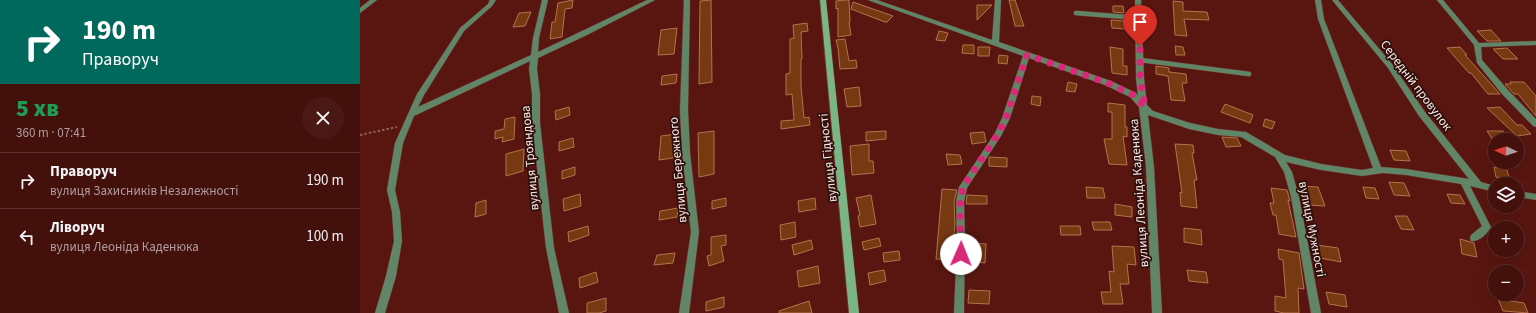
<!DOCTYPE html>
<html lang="uk">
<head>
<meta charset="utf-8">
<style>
  :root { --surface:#43100c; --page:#4a1915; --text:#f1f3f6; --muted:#af9d9d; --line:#5b302d }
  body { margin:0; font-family:"Source Sans 3",sans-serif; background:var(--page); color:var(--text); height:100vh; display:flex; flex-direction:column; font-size:15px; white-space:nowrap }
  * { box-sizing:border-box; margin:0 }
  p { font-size:13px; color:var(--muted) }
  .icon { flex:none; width:22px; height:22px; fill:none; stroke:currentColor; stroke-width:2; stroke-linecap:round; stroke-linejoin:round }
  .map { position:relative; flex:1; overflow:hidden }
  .panel { display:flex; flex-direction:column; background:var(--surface); width:360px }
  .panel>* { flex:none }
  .guide { background:#00695c; color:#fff; overflow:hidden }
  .needle { width:26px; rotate:274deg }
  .tools { position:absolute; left:1128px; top:133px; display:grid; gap:8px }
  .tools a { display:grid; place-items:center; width:36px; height:36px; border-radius:50%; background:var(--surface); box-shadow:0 4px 16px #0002,0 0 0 1px var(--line); font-size:20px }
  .pin { position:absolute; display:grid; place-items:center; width:34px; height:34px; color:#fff; margin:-41px -17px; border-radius:50% 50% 50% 0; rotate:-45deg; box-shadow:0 0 4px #0007 }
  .pin .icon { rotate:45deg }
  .me { position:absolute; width:44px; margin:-22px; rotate:1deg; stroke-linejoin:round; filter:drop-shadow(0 0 3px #0008) }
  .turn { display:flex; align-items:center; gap:14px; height:84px; padding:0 16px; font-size:18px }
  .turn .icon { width:52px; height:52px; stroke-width:2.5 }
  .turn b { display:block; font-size:28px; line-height:34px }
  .round { display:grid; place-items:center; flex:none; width:42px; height:42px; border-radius:21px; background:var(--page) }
  .overview { display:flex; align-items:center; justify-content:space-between; height:68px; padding:0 16px }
  h1 { font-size:24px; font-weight:800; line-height:30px; color:#1e9e55 }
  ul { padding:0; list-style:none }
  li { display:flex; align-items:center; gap:12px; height:56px; padding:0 16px; border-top:1px solid var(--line) }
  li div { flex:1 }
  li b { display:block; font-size:15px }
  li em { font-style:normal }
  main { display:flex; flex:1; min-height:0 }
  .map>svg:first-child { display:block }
  .building { fill:#763911; stroke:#b5724d }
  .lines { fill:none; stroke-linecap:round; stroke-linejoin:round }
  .lane-casing { stroke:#70332e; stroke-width:5.5 }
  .street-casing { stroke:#70332e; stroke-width:1 }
  .secondary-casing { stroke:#70332e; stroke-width:1 }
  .path { stroke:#905d58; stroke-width:2; stroke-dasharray:2.5 2; stroke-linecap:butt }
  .lane { stroke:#618667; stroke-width:4.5 }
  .street { fill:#618667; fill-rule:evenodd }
  .secondary { fill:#7ab685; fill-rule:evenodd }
  .route { stroke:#db2777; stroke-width:7; stroke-dasharray:0 12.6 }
  .labels { text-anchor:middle; stroke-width:3.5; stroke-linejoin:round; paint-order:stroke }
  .street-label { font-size:13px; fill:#fae8e5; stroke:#2c0f0b }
</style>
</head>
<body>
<main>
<section class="panel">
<div class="guide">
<div class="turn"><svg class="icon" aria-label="right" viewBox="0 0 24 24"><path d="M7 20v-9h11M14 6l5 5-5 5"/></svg><div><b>190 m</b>Праворуч</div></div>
</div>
<div class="overview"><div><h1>5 хв</h1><p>360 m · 07:41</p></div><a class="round"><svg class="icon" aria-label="close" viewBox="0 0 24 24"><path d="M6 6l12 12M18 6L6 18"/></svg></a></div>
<ul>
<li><svg class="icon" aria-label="right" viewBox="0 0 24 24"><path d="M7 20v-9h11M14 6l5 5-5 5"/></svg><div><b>Праворуч</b><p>вулиця Захисників Незалежності</p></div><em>190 m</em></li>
<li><svg class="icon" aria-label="left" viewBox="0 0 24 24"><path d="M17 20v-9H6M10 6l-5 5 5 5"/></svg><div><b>Ліворуч</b><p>вулиця Леоніда Каденюка</p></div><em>100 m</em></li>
</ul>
</section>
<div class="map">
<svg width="1176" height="313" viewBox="0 0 1176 313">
  <rect width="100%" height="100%" fill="#591610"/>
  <path class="building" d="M213 0 212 8 205 9 202 37 190 39 192 22H195L198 3Z
    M351 0 352 82 339 84 340 1Z
    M484 0H489L490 22H489L491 35 478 37V8L476 9V1Z
    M649 0H655L664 26H655Z
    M813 1 823 2V11L847 12 849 20 824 19 827 36 815 35Z
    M493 2 533 16 527 22H525L491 9Z
    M617 5H632L617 20Z
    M753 6H763L764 13 753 12Z
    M171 12 165 26 153 27 159 13Z
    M751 20 765 21 766 29 752 28Z
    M447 23 448 31 441 32 442 59H441V86L444 118 449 117 450 125 421 129V121L434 120 432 94 426 95V74L430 73V39L434 38 433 25Z
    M317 28 314 54 298 55 301 30Z
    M1131 30 1141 41H1127L1117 31Z
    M579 31 588 33 585 41 576 40Z
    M485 39 489 61 496 60 497 68 480 69 478 48 476 40Z
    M603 45H614V54L602 53Z
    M815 46 823 47 825 55H816Z
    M618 47H630L629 56H618Z
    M750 47 763 49V66H767V75L752 73Z
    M1100 47 1107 55H1105L1140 94H1128L1111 73H1109L1087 48Z
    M1147 48 1158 59H1143L1133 49Z
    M639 55 648 56 647 64 638 63Z
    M796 66 809 68V72L826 74 827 83H822L825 101 811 100 808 76 796 74Z
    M317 74 316 83 301 85 302 76Z
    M708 82 717 84 715 92 706 91Z
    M1150 82H1164L1176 96V116L1158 94H1154L1145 84H1151Z
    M499 87 501 106 487 107 484 89Z
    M672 96 681 97 680 106 671 104Z
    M748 103 765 105V127H767V137L763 136 767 165 749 164 744 139H752V112H748Z
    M865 104 893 115 890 123 861 112Z
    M209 107 210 115 196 120 195 111Z
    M1140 107 1157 125H1162L1171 134 1157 136 1127 108Z
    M155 117 154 139 142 142 143 137 135 139V131L144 129 145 119Z
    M905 119 915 122 912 129 903 126Z
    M354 131V174L339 177 338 133Z
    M526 131V139L506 141V132Z
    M1127 131H1143L1150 140H1133Z
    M624 132 626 142 612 144 610 133Z
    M316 134 313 158 299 160 301 136Z
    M862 137 877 138 881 146 866 147Z
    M213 138 214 147 199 151V142Z
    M509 144V161H513L514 173 492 175 490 146Z
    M815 144 833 145 834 153H832L837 180H834L837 208 821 206 820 192 822 193Z
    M164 149 163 171 146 176V154Z
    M1030 150 1046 151 1050 161 1034 160Z
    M586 154 600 155 602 164 588 165Z
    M629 157 647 158V167L629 166Z
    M215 167V175L202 179V171Z
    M1134 167 1147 170 1150 180 1136 177Z
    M1029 182 1044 183 1050 196 1034 195Z
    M941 186 958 187 965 206 948 205Z
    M726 187 743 188 745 198H727Z
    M1003 187 1015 188 1019 199 1006 198Z
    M911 188 927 190 930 201 928 200 936 237 919 234 916 215H913L910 203H914Z
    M582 189 597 190 594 202 595 224 592 260 576 259Z
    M220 194 221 206 204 211 203 199Z
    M1087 194 1100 195 1105 204 1091 203Z
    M511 195 516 224 500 227 498 216 500 215 496 198Z
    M607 195 627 196V204H606Z
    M366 198V206L352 209V201Z
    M455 198 456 209 439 212 438 201Z
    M126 200V214L115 217 116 203Z
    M755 204 772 207V217L755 215Z
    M318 208 317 217 299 220 300 211Z
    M1035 216H1047L1054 230 1041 229Z
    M435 222 436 237 421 240 420 225Z
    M732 222H750L752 230H734Z
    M228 226 229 235 209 242 208 232Z
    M700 226H720L721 235H701Z
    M824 228 841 230 842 245 824 242Z
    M366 235V245L361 246 364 261 349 266 347 256 351 255V237Z
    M519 238 521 246 504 250 502 242Z
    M1100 239 1114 243 1117 257 1102 254Z
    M451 240 453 249 434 255 432 245Z
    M610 243 626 244 625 263 609 261Z
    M957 245 978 248 981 262 960 258Z
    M752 246 774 247 776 265 767 264 769 284H760L763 304H743L741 292H751L749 271 754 272Z
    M918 249 939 253 944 289 938 288 939 313H924L915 311V296L926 298 923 260 919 259Z
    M539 251 540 260 524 262 523 253Z
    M315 253 313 263 294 265 297 255Z
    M458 266 460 283 439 287 437 271Z
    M524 270 526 281 510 285 508 273Z
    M827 270 846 272 848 283 829 281Z
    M236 272 238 282 220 288 219 278Z
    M609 290 630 291 629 304 608 303Z
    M966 292 985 295 987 307 969 304Z
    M364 297V307L346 311V302Z
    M246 298V311L239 313H227V303Z
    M1138 299 1164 303 1168 313 1143 311Z
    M449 301 452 313H419V311Z"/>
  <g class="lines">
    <g class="lane-casing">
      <path id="lane" d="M716 13 779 18
        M780 60 889 74"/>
    </g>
    <g class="street-casing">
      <path id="street" d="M10 0H17L0 13V8Z
        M130 0H136L132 6 104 31 64 95 58 107 171 55 173 38 182 0H188L179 38 178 52 287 0H295L227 35 178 58 177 69 180 94V123L194 248 209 313H199L186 248 172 123V94L169 69 170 61 54 116 43 143 35 190 40 212 42 241 36 276 25 313H15L26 276 34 241 32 212 27 190 35 143 57 94 100 28 128 4Z
        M324 0H330L328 110 330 153 339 232 329 313H319L331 232 322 153 320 110Z
        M508 0H517L632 40 635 0H641L639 42 751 81 776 93 778 96 776 78 775 0H781L784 78 787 105 793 111 830 123 858 129 886 132 925 155 961 164 1002 170 1013 168 958 19 955 0H961L964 19 1021 167 1046 169 1109 179 1059 116 1028 68 972 0H978L1032 64 1065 112 1121 182 1135 186V192L1110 186 1131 227C1128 233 1118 243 1111 241L1110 238 1111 235 1122 226 1101 184 1046 175 1023 173 1002 176 961 170 926 162 932 172 939 197 961 313H951L931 197 924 172 915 157 881 137 858 135 829 129 788 115 794 167 802 313H792L786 167 779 107 770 97 745 85 669 58 650 118 641 136 607 188 604 202 605 240 604 313H594L597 240 596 202 599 187 635 133 642 118 663 56Z
        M1077 0H1083L1119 43 1176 41V45L1121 47 1122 60 1148 90 1176 119V127L1173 126 1142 94 1117 63 1114 45Z
        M1157 191 1176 194V200L1157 197Z"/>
    </g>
    <g class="secondary-casing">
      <path id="secondary" d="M460 0H466L499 313H489Z"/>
    </g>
    <path class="path" d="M0 135 37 127"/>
    <use href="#lane" class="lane"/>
    <use href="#street" class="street"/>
    <use href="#secondary" class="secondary"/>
  </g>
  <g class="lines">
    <path class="route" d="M601 254 600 202 603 187 638 134 646 118 667 55 748 83 773 95 785 107 780 78V46"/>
  </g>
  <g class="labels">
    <g class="street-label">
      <text transform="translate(1057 85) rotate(53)" y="5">Середній провулок</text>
      <text transform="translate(169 158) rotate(-95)" y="5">вулиця Трояндова</text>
      <text transform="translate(467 158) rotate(-96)" y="5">вулиця Гідності</text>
      <text transform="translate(317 170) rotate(-95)" y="5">вулиця Бережного</text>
      <text transform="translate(778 193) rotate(-94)" y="5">вулиця Леоніда Каденюка</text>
      <text transform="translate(953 229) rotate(79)" y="5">вулиця Мужності</text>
    </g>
  </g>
</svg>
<div class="tools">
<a><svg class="needle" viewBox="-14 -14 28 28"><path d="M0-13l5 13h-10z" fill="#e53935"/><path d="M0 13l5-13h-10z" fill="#af9d9d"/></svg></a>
<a><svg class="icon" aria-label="layers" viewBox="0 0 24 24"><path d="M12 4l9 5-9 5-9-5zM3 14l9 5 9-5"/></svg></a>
<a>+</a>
<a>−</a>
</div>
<div class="pin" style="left:780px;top:46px;background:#d93025"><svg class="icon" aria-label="arrive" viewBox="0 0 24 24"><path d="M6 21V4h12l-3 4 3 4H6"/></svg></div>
<svg class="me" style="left:601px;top:254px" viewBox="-20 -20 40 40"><circle r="19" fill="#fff"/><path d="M0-13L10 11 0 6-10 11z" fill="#db2777"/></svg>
</div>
</main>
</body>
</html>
